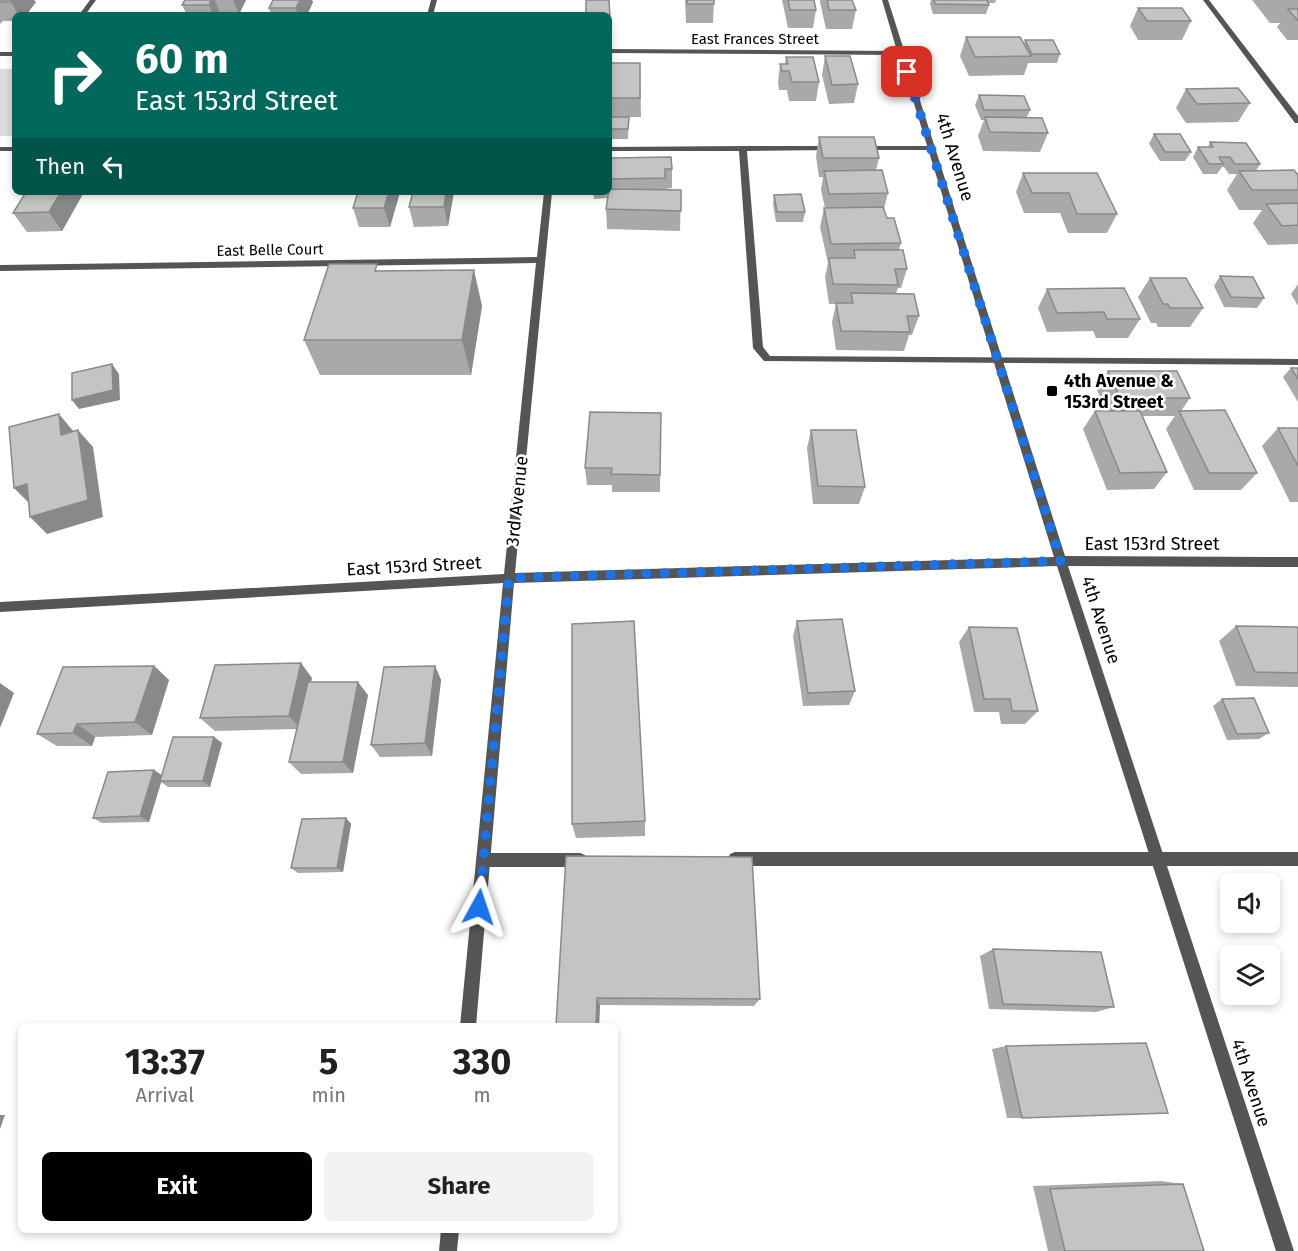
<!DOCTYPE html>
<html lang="en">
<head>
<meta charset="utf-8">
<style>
  :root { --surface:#fff; --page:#f2f2f2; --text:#202124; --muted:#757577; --accent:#000 }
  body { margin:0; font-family:"Fira Sans",sans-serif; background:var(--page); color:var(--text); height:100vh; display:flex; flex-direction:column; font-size:22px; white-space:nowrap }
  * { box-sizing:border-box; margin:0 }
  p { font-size:20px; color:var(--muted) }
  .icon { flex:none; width:33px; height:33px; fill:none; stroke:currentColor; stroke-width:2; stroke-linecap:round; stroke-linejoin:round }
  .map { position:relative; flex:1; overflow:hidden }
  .details { position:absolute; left:18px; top:1023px; width:600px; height:210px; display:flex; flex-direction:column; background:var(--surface); border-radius:9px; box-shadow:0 3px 9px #0003 }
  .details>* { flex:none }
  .top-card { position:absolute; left:12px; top:12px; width:600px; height:183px; border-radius:9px; box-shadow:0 3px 9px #0003; background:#00695c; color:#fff; overflow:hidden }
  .controls { position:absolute; left:1220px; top:873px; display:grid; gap:12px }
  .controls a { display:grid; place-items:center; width:60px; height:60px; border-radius:9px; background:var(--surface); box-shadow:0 3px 9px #0003; font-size:30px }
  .pin { position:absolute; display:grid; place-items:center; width:51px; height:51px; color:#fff; margin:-26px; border-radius:12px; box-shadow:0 3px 9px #0006 }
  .me { position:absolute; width:66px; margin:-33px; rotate:5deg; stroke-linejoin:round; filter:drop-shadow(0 0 4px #0008) }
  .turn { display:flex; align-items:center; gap:21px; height:126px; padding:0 24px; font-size:27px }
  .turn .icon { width:78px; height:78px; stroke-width:2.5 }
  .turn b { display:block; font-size:42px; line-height:51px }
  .then { display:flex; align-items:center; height:57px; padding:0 24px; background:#0003; gap:12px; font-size:22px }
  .eta { display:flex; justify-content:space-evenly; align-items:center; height:102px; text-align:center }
  .eta b { font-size:36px; font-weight:700; line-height:42px }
  .action { display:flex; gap:12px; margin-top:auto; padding:12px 24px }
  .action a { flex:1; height:69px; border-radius:9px; background:var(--accent); color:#fff; font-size:24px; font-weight:700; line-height:69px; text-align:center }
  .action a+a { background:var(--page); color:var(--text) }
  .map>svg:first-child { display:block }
  .green { fill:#dcdcdc }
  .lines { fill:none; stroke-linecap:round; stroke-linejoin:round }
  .service { fill:#555; fill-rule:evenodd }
  .minor { fill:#555; fill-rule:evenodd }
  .wall { fill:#a9a9a9 }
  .shaded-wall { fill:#898989 }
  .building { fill:#c4c4c4; stroke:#898989; stroke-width:1.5 }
  .route { stroke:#1a73e8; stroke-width:10; stroke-dasharray:0 18 }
  .poi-dot { fill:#000; stroke:#fff; stroke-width:2 }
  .labels { text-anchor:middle; stroke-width:5; stroke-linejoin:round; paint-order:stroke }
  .far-street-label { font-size:15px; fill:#000; stroke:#fff }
  .street-label { font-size:18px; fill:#000; stroke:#fff }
  .poi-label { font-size:18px; font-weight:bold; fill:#000; stroke:#fff; text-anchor:start }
</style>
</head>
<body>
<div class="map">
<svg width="1298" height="1251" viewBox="0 0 1298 1251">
  <rect width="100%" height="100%" fill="#fff"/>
  <path class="green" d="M0 69H15V136H0Z"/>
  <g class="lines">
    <path class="service" d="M743 146H833L837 148 833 150 747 151 763 347 770 356 1298 359V365L764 361 753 348 739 151H609V147Z
      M859 146H931L935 148 931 150H862L858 148Z
      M0 147H15V151H0Z
      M735 852H1298V866H735L730 864 728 859 730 854Z
      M483 853H580L585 855 587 860 585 865 580 867H483L478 865 476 860 478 855Z"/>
    <path class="minor" d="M90 0H96L85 15H79Z
      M431 0H437L433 15H427Z
      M882 0H888L1065 556 1298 557V567L1068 566 1294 1251H1276L1057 566 514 583 476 1026H460L503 583 0 612V602L504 574 536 263 0 271V265L537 257 544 192H552L515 573 1054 557 899 55 609 53V49L897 51Z
      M1203 0H1209L1298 116V123H1295Z
      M0 52H15V56H0Z
      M441 1230H459L457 1251H439Z"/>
  </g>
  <path class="wall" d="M0 0 36 2 26 15H15V21H3L0 24Z
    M185 0H246L239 14 220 15H187L182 5Z
    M685 0H714L713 23H686Z
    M782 0H814L816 10 813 28H788Z
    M820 0H852L856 10 852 29H826L820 2Z
    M931 0H996L995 3H988L989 5 986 14H933L930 4Z
    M1252 0H1298V40H1287L1277 27 1280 23H1270Z
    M313 2 307 15H271L269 8Z
    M1138 8 1191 21 1182 40H1138L1130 26Z
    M966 37 1024 44 1025 40 1060 54 1057 63H1028L1024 75 969 76 960 56Z
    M825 56 858 84 854 103 829 104 822 75Z
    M786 57 819 82 816 101H789L787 90H779L778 83 780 64H785Z
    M609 63H640L641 117H612H629L628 139H609Z
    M1186 89 1250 103 1238 122 1186 123 1176 108Z
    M979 95 1030 110 1027 117 1048 133 1040 152 983 151 978 136 984 120H981L975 105Z
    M1154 134 1191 152 1185 161H1160L1149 144Z
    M819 137 879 158 876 170 888 193 884 209 887 218 901 243 899 250 907 269 901 288H898L896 293 919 316 912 335H909L904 351 836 350 832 322 836 304H829L825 277 828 263 820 227 824 208H825L821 190 823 177H819L816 156Z
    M1210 142 1260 164 1256 171 1298 175V244L1268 245 1253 223 1262 210H1239L1227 190 1237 174H1229L1224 167H1222L1217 174H1203L1193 157 1198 147H1208Z
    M609 158 672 169V188L665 189V190H681L680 231 607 229 606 209 608 198 594 199 593 192H609Z
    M1023 173 1117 214 1107 233H1068L1060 213H1024L1016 192Z
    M84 192 62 231 27 232 13 213Z
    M400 192 390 227H359L353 208Z
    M413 192H454L448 226 414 227 409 207Z
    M774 195 805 212 803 222H776L773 204Z
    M379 271 482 306 471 375H320L304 340Z
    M1220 276 1264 298 1257 308 1224 307 1214 286Z
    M1150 278 1203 308 1190 327H1158L1156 323H1151L1138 297Z
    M1298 284V306L1291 294Z
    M1047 289 1140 319 1128 338H1096L1093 331 1047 332 1038 308Z
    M1291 368H1298V402L1283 377Z
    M1108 371 1190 398 1181 411 1257 473 1241 490H1194L1166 429 1175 416H1143L1167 472 1154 489 1107 490 1083 429 1095 411H1106L1097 390Z
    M661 413 660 492H612V485H587L585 468Z
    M1278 428H1298V502H1290L1262 446Z
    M811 430 865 487 859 504H813L807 448Z
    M797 621 855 691 849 705 803 706 793 636Z
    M1236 626 1298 629V687L1236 686 1219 641Z
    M969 627 1038 711 1025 724H1001L999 712H974L959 642Z
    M154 666 169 680 152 735 95 737 92 746H57L37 734Z
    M435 666 441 680 432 756 380 757 371 745Z
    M312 678 311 682 368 695 353 773 301 774 289 762 297 729 215 731 200 718Z
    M1222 699 1269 733 1259 739 1227 740 1213 706Z
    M214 737 222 743 210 787H168L161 782 149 822 102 823 93 818 154 770 162 776Z
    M346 818 351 824 343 872 298 873 291 868Z
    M645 821V836L576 838 572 824Z
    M566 856 760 999 754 1006 600 1005 599 1026Z
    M993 949 1114 1007 1096 1012 989 1009 980 956Z
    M1006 1046 1022 1118H1007L992 1049Z
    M1161 1181 1183 1184 1204 1251H1048L1033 1186Z"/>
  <path class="shaded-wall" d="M12 0H34L36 2 26 15H18L11 2Z
    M211 0H215L220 15H213L209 5Z
    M233 0H246L239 14Z
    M300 0H312L313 2 307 15H298L296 8Z
    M61 192H84L62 231 49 212Z
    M389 192H400L390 227 384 208Z
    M446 192H454L448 226 444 207Z
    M474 270 482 306 471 375 462 340Z
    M112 364 119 374 120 400 79 409 72 400Z
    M59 414 74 432 61 435Z
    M78 430 93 447 103 517 47 534 30 517Z
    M27 484 31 505 14 488Z
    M301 663 312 678 301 729 289 716Z
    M154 666 169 680 152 735 135 722Z
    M435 666 441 680 432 756 425 743Z
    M358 682 368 695 353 773 343 762Z
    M0 683 14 693 0 728Z
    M77 724 95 737 92 746 73 733Z
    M214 737 222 743 210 787 203 781Z
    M154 770 163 776 149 822 140 816Z
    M346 818 351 824 343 872 337 868Z
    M597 998 600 1005 599 1026H596Z
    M0 1115H5L0 1129Z"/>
  <path class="building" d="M0 0H12L11 2H0Z
    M185 0H211L209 5H182Z
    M273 0H300L296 8H269Z
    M586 0H609L610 17 609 15H586Z
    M687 0H714V4H687Z
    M788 0H814L816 10H790Z
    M827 0H852L856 10H829Z
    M934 0H987L989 5 935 4Z
    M1138 8H1182L1191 21H1147Z
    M1288 9H1298V21Z
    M966 37H1020L1031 56 975 57Z
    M1025 40H1053L1060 54H1032Z
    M825 56H850L858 84 832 85Z
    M786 57H813L819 82H792L789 71H782L780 64H788Z
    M609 63H640V98H609Z
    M1238 88 1250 103 1197 104 1186 89Z
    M979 95 1024 96 1030 110H984Z
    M609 117H629L628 129H609Z
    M985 117 1042 118 1048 133 990 132Z
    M1154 134H1180L1191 152H1165Z
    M819 137H874L879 158H823Z
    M1210 142 1246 143 1260 164H1235L1230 157H1219L1223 164H1209L1198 147H1213Z
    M671 157 672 169H665V178L609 179V158Z
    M882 170 888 193 829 194 824 171Z
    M1294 170 1298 175V190H1252L1239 171Z
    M1023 173H1097L1117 214H1077L1069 193H1032Z
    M609 189 681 190V211L606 209Z
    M26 192H61L49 212 13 213Z
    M358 192H389L384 208H353Z
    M413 192H446L444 207H409Z
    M801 194 805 212H777L774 195Z
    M1298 203V225L1282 226 1266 204Z
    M883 207 887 218H894L901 243 831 244 824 208Z
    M854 250H903L907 269H895L898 285 833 284 829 258H855Z
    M329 264H377L375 271 474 270 462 340H304Z
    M1220 276 1253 277 1264 298 1231 297Z
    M1150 278H1186L1203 308H1170L1168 304H1163Z
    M1124 288 1140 319H1107L1104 312 1057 313 1047 289Z
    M851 293 914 294 919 316H907L910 332 841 331 836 303H853Z
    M112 364 113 390 72 400V373Z
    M1291 368H1298V379Z
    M1108 371H1177L1190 398H1120Z
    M1225 410 1257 473H1209L1179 411Z
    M1095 411H1140L1167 472 1120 473Z
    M590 412 661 413 660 475 611 474 612 468H585Z
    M59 414 61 435 78 430 88 500 30 517 27 484 14 488 9 427Z
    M1278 428H1298V466Z
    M811 430H856L865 487 818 486Z
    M842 619 855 691 808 693 797 621Z
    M634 621 645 821 572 824V624Z
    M1236 626 1297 627 1298 629V673L1255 672Z
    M969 627 1017 628 1038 711H1012L1010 699H984Z
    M301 663 289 716 200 718 215 665Z
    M154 666 135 722 77 724 73 733 37 734 63 667Z
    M435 666 425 743 371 745 384 667Z
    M308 682H358L343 762H289Z
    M1254 698 1269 733 1237 734 1222 699Z
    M173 737H214L203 781H160Z
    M154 770 140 816 93 818 108 772Z
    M346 818 337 868H291L302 819Z
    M566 856 752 857 760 999 597 998 596 1026H556Z
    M993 949 1101 952 1114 1007 1003 1004Z
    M1146 1043 1168 1113 1022 1118 1006 1046Z
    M1183 1184 1204 1251H1065L1050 1189Z"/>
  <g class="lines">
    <path class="route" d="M479 907 509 578 1061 561 907 72"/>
  </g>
  <rect class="poi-dot" x="1046" y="385" width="12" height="12" rx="3"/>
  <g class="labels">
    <g class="far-street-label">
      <text x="755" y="44">East Frances Street</text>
      <text transform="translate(270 250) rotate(-1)" y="5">East Belle Court</text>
    </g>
    <g class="street-label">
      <text transform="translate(955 157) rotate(73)" y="6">4th Avenue</text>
      <text transform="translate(517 501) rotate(-84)" y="6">3rd Avenue</text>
      <text x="1152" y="550">East 153rd Street</text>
      <text transform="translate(414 566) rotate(-3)" y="6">East 153rd Street</text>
      <text transform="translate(1101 620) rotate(72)" y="6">4th Avenue</text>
      <text transform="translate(1251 1083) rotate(72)" y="6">4th Avenue</text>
    </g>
    <g class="poi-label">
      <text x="1064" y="387">4th Avenue &amp;<tspan x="1064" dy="21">153rd Street</tspan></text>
    </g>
  </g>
</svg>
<div class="controls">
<a><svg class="icon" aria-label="sound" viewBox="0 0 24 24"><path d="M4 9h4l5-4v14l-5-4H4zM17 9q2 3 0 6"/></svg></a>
<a><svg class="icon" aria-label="layers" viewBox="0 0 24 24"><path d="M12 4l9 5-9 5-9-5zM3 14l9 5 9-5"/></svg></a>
</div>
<div class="pin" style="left:907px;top:72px;background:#d93025"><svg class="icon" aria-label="arrive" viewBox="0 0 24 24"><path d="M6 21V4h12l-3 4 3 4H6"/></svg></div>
<svg class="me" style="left:479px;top:907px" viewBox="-20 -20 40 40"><path d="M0-17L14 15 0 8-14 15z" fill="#1a73e8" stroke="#fff" stroke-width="4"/></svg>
<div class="top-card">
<div class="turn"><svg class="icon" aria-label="right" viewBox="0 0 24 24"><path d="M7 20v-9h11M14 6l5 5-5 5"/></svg><div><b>60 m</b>East 153rd Street</div></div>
<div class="then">Then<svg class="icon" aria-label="left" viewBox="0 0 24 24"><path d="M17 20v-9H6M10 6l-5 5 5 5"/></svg></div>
</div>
<section class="details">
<div class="eta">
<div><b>13:37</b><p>Arrival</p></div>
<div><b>5</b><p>min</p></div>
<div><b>330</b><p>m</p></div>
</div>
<div class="action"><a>Exit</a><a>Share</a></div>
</section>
</div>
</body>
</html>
